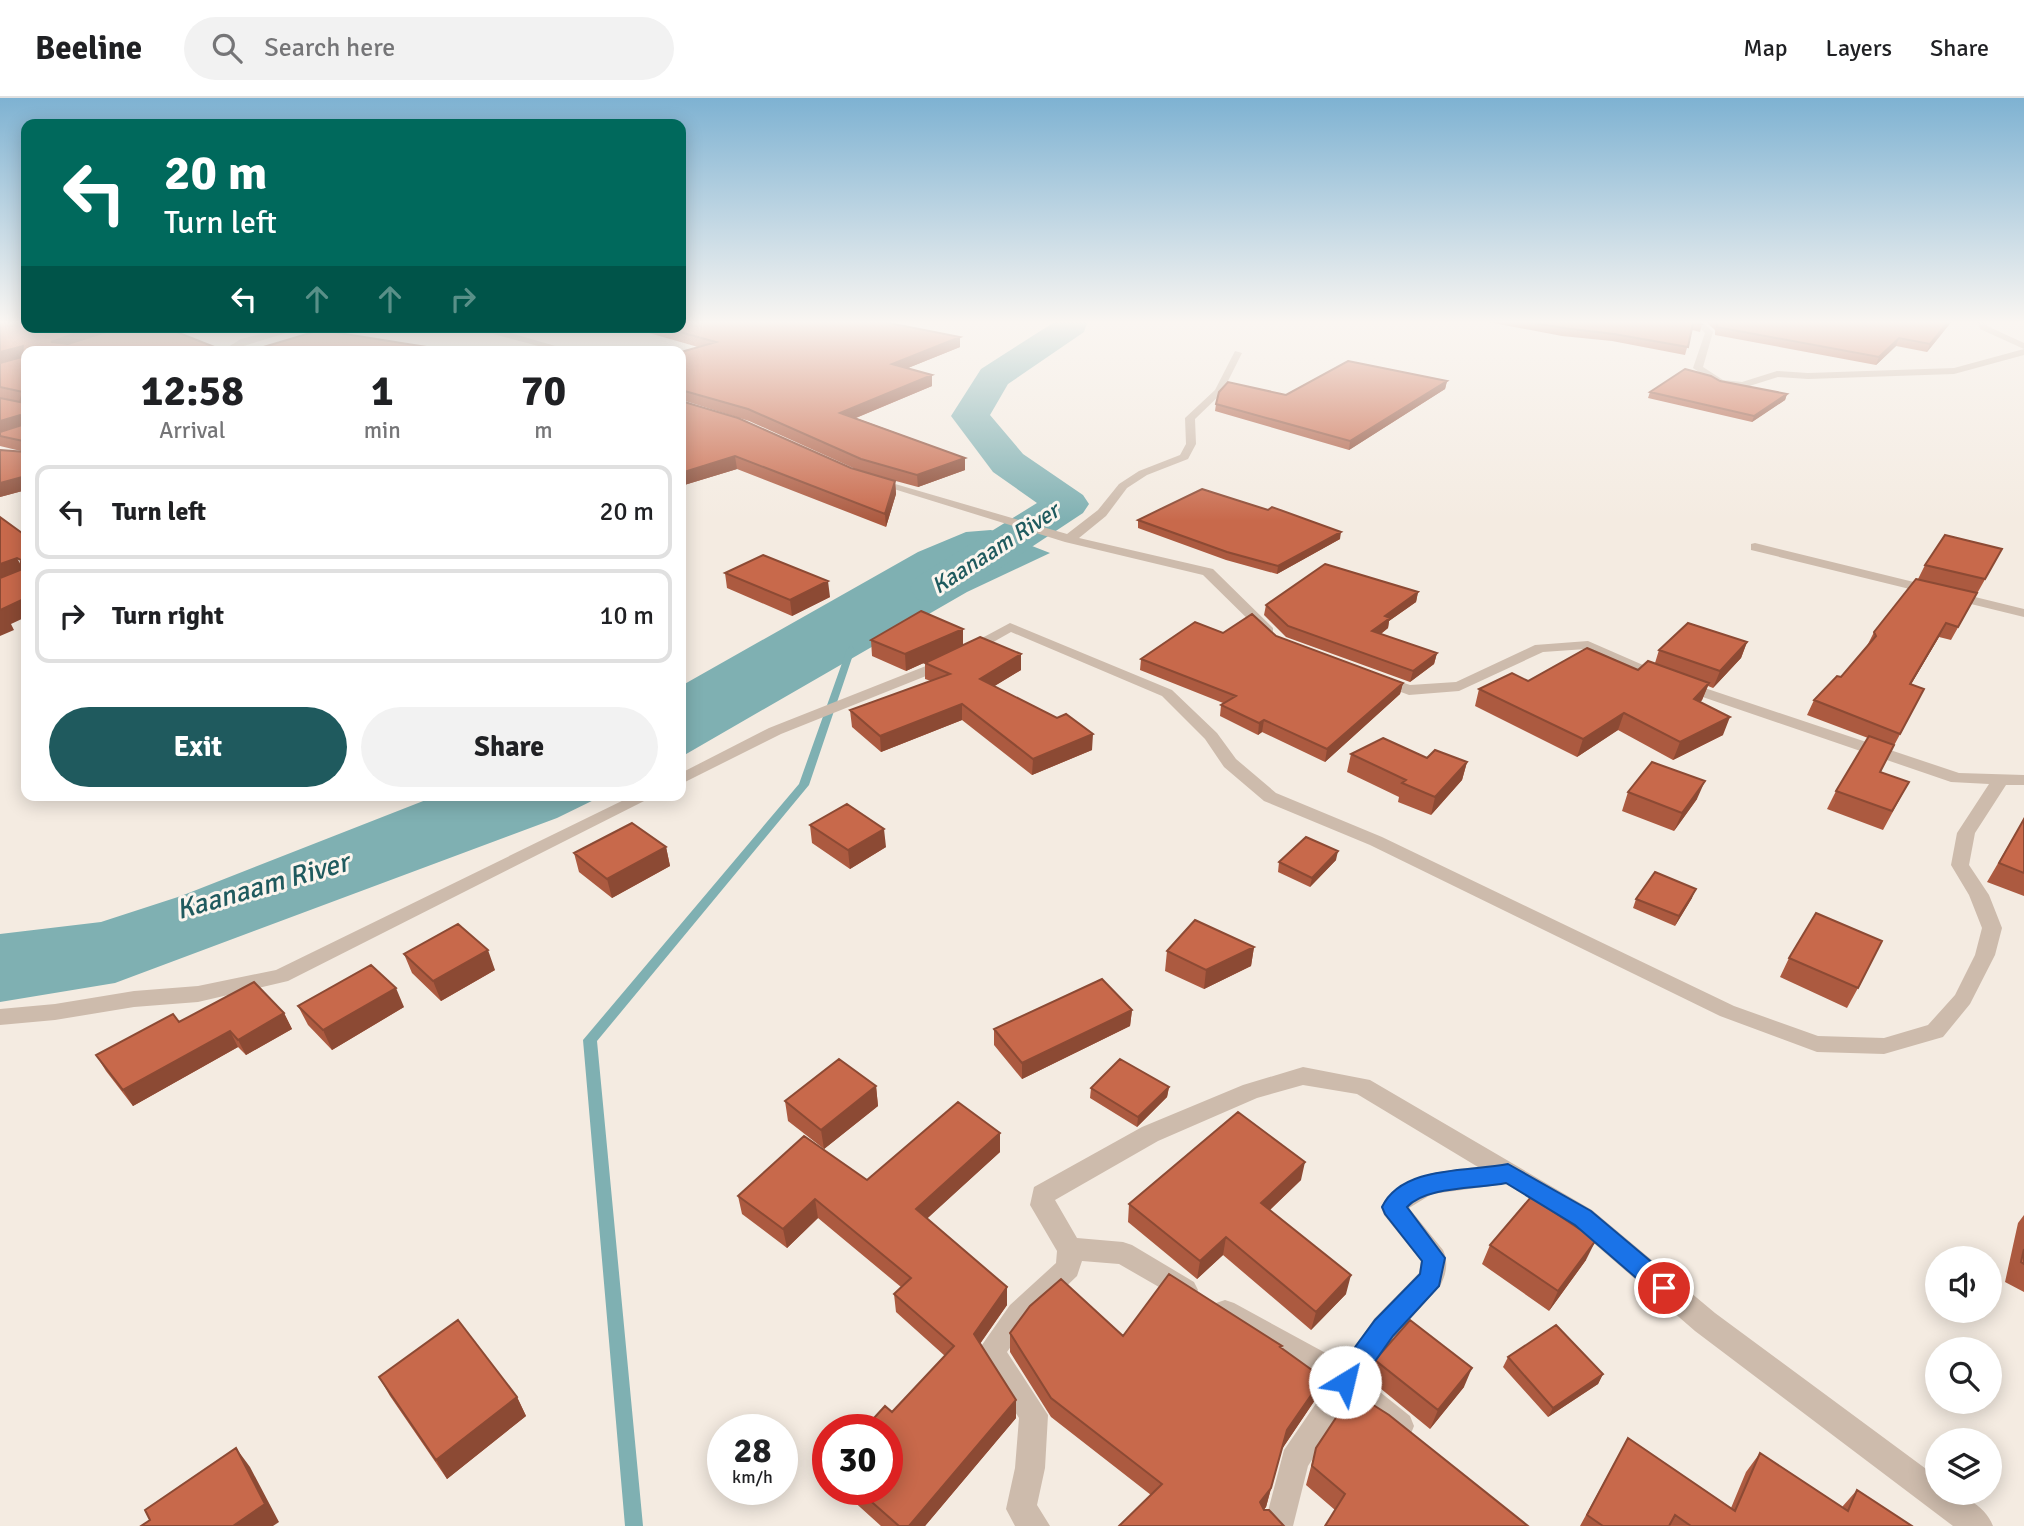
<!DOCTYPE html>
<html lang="en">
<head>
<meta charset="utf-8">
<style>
  :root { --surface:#fff; --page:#f2f2f2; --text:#202124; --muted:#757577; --line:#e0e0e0; --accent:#1f5a5e }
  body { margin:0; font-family:Signika,sans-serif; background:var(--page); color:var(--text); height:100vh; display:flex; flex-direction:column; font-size:26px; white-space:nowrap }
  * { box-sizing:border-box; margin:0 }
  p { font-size:23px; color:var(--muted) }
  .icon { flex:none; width:38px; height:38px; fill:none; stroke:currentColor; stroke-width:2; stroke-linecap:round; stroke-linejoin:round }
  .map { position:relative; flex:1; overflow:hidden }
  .panel { position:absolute; left:21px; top:248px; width:665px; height:455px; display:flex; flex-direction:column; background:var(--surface); border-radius:14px; box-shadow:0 4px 18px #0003 }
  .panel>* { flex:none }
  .banner { position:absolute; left:21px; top:21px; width:665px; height:214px; border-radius:14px; box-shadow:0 4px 18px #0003; background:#00695c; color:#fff; overflow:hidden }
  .buttons { position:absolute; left:1925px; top:1148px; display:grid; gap:14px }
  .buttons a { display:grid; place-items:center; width:77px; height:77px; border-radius:50%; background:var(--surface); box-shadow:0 4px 18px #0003; font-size:35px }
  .speed { position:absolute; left:707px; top:1316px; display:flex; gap:14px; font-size:35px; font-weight:700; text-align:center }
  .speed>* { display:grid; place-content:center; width:91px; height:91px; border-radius:50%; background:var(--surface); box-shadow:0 4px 18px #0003; line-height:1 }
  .speed small { font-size:18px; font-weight:400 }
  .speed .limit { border:10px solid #d22; background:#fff; color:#111 }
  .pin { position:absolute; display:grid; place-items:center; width:60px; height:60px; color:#fff; margin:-30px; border:4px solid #fff; border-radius:50%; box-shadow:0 2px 7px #0007 }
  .me { position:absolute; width:77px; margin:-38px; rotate:36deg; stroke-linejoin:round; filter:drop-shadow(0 0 5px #0008) }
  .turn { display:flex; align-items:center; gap:24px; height:147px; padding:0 28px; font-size:32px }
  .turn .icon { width:91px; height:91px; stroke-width:2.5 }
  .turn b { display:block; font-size:49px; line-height:60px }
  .lanes { display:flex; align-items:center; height:66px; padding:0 28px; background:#0003; justify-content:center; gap:35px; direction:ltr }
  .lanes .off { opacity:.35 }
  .eta { display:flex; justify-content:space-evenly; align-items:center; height:119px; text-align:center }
  .eta b { font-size:42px; font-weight:700; line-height:49px }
  .primary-button { display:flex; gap:14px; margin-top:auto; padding:14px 28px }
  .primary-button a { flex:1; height:80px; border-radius:42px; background:var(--accent); color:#fff; font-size:28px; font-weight:700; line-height:80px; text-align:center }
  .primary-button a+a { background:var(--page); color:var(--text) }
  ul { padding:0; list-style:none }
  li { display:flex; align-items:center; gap:21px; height:94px; margin:0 14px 10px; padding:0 14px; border:4px solid var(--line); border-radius:14px }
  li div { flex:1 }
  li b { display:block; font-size:26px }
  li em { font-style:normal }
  header { display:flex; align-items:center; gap:42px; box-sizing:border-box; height:98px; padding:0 35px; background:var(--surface); border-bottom:2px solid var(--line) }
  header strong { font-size:33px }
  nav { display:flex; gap:38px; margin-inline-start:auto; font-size:24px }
  .search { width:490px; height:63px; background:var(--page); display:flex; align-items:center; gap:18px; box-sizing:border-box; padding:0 24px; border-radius:38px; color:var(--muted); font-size:26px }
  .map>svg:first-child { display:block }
  .water { fill:#7fb0b2 }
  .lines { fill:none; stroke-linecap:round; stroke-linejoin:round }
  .stream { fill:#7fb0b2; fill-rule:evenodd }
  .river { fill:#7fb0b2; fill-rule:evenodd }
  .street { fill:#cdbbac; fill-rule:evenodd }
  .wall { fill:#ac5a40; fill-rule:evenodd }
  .shaded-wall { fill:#8c4a34 }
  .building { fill:#c8694b; stroke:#8c4a34; stroke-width:2 }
  .route { fill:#1a73e8; stroke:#114b97; stroke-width:2 }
  .labels { text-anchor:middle; stroke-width:6; stroke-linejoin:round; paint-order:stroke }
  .far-water-label { font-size:23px; font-style:italic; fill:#1f5a5e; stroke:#fbf5ee }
  .water-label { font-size:28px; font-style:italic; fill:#1f5a5e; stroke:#fbf5ee }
</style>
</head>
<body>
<header>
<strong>Beeline</strong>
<div class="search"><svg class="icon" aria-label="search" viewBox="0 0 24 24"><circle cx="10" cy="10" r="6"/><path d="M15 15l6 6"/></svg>Search here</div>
<nav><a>Map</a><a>Layers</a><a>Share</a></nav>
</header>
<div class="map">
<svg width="2024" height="1428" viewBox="0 0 2024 1428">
  <rect width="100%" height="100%" fill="#f4ebe1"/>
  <path class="water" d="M991 432 1050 455 967 494 681 659V588L918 454 966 434Z
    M436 698H602L557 720 115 885 0 904V836L101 824 181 798Z"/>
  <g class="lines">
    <path class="stream" d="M851 548 855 551 809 687 597 943 643 1428H625L583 942 799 686 847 551Z"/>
    <path class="river" d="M1088 223 1084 234 1008 286 990 317 1023 356 1083 397 1089 406 1083 415 953 501 935 505 917 501 910 490 917 479 1037 405 993 374 951 318 981 271 1056 223Z"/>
    <path class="street" d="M1693 223H1702L1713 234 1703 269 1723 282 1742 284 1777 273 1808 275 1954 270 2024 251V257L1954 276 1808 281 1778 279 1743 290 1718 287 1693 270 1705 235Z
      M1978 223H1986L1987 228 2024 245V251L1980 231Z
      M290 229H306L237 250 239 254H230L228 249 241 241Z
      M407 229 493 230 576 254H561L493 236Z
      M1235 253 1242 255 1222 295 1195 321 1196 346 1188 361 1147 377 1127 390 1106 418 1079 440 1213 471 1273 530V536H1263L1203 477 1065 444 868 383 878 381 1067 436 1098 412 1119 386 1139 373 1180 357 1186 346 1185 320 1215 292Z
      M1755 445 2024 511V519L1751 452V446Z
      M1010 525 1172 592 1217 635 1236 661 1276 695 1382 739 1734 908 1818 938 1884 940 1928 927 1955 897 1975 857 1982 830 1969 797 1951 767 1957 735 1989 686 1951 684 1656 583 1586 551 1543 554 1459 593 1409 597 1374 584 1371 581 1374 578H1384L1410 587 1456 584 1535 547 1588 543 1666 577 1959 675 2024 677V687H2006L1975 735 1969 767 1989 797 2002 830 1995 857 1970 906 1943 939 1884 956 1817 954 1720 918 1370 747 1264 703 1224 669 1205 641 1162 598 1011 534 951 568 781 636 681 686V675L769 630 941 562Z
      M632 698H654L288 883 198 904 134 909 55 922 0 927V911L55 906 134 893 198 888 276 872Z
      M1303 969 1370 982 1592 1112 1715 1215 1937 1379V1395C1960 1395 1984 1405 1993 1428H1953L1695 1233 1574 1128 1506 1086 1432 1096 1409 1110 1443 1152C1449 1164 1446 1177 1440 1188L1394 1239 1365 1282 1410 1318 1414 1328 1410 1338 1400 1342 1390 1338 1349 1305 1308 1368 1293 1428H1261L1268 1413 1284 1352 1328 1288 1315 1277 1216 1223 1212 1214 1216 1205 1225 1202 1234 1205 1344 1265 1374 1221 1419 1175 1421 1163 1384 1117 1381 1109C1397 1076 1446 1072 1478 1069L1357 996 1303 987 1257 1000 1158 1043 1055 1102 1077 1140 1123 1144 1132 1147 1194 1184 1198 1192 1194 1200 1185 1204 1119 1166 1082 1163 1077 1178 1028 1225 1007 1254 1048 1317 1045 1370 1037 1407 1050 1428H1015L1006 1411 1015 1370 1019 1320 977 1254 1010 1207 1056 1165 1057 1153 1030 1107 1034 1089 1142 1029 1243 987Z"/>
  </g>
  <path class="wall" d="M0 223 26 254V392L0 399V352L25 354 0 348V350V338L20 304 0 300Z
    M1483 223H1700L1702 226 1700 234 1692 232 1685 257 1612 243 1562 238Z
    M1705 223H1952L1927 254 1896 248 1876 267 1715 237V232Z
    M628 229H681L960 239V249L908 270 932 277V288L856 320 965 360V372L918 389 881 379 895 383 896 396 886 429 737 371 681 388V254L698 249ZM682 302 749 323 860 373 851 370Z
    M1447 283 1445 291 1349 352 1215 313 1216 306 1286 297Z
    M1720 283 1787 296 1785 302 1752 324 1648 300 1650 294Z
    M1138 422 1340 441 1277 476 1226 462 1138 430Z
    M2002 451 1951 542 1939 539 1911 586 1924 591 1880 674 1909 684 1883 732 1827 711 1836 693 1868 640 1807 617 1814 602 1841 579 1867 548 1874 534 1918 481 1925 467Z
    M725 475 830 499 792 518 727 490Z
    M1418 494 1416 504 1389 523 1388 530 1381 536 1437 555 1434 566 1410 584 1286 539 1264 517 1266 507Z
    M963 531V547L1021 572 994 588 1092 652 1032 677 962 622 881 654 852 629 850 612 931 583 925 581V565L957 550 906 573 872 558 871 542Z
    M1223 535 1276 538 1403 585 1400 596 1325 664 1262 634 1258 637 1220 618 1221 607 1223 605 1140 572 1141 561Z
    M1747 544 1741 560 1713 590 1708 588 1702 602 1700 604 1723 637 1673 662 1618 632 1577 659 1475 608 1479 591 1528 583 1638 572 1655 565 1659 552Z
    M1351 656 1427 660 1467 664 1462 682 1431 717 1398 704 1399 699 1347 674Z
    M1628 694 1697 701 1674 733 1622 713Z
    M2024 721V798L1987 784Z
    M810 727 886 749 850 771 812 745Z
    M666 749 670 768 612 800 579 774 574 755Z
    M1336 762 1310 789 1278 774 1279 764Z
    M1692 800 1675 828 1633 810 1636 801Z
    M1254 849 1251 868 1204 891 1165 873 1167 853Z
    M404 856 495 872 441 903 412 875Z
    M1789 860 1858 890 1847 910 1780 879Z
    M298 908 404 909 332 952 308 927Z
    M1132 912 1130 928 1022 981 994 947V931Z
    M284 915 292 931 246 957 238 949 133 1008 106 973 96 957 179 924Z
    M876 988 878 1008 824 1051 788 1023 785 1003Z
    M1169 989 1167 999 1137 1029 1090 1000 1091 990Z
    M1000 1035V1054L927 1120 1007 1189V1207L980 1246 1016 1320 925 1428H881L840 1391H887L892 1314 945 1258 896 1214 894 1196 901 1189 818 1120 787 1150 742 1116 738 1098 867 1082Z
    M1301 1082 1270 1112 1346 1196 1311 1232 1223 1157 1197 1181 1128 1124 1129 1106Z
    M2024 1117V1194L2005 1184 2018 1125Z
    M1490 1147 1586 1162 1549 1213 1482 1166Z
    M1010 1235 1123 1238 1282 1248 1281 1250 1323 1280 1317 1299 1282 1351 1266 1409 1264 1411 1151 1397 1051 1319 1010 1254Z
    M1508 1259 1603 1276 1598 1286 1548 1319 1503 1269Z
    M1375 1262 1464 1289 1430 1331 1369 1281Z
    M379 1279 517 1299 526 1318 447 1381 390 1298Z
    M1628 1340 1731 1410 1746 1374 1760 1355 1842 1409 1857 1392 1912 1428H1580Z
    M1316 1350 1528 1428 1335 1412 1306 1387Z"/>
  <path class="shaded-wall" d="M1949 223H1952L1927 254 1930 246Z
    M93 229H125L57 254 51 244Z
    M960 239V249L893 276 892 266Z
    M1899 240 1896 248 1876 267 1879 259Z
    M23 248 26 259 0 266V254Z
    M932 277V288L841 326 840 315Z
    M1447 283 1445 291 1349 352 1350 343Z
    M1787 296 1785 302 1752 324 1754 318Z
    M20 317 25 328 0 336V323Z
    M735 358 737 371 681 388V375Z
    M965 360V372L918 389 917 377Z
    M26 378V392L0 399V385Z
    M895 383 896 396 886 429 885 416Z
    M1341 434 1340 441 1277 476 1278 468Z
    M17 460 25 475 0 483V466Z
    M828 483 830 499 792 518 790 502Z
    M1418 494 1416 504 1389 523 1388 530 1370 544 1372 533 1385 518Z
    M26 500V519L11 526 14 532 0 538V512Z
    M1946 525 1939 539 1903 600 1910 586Z
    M963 531V547L906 573 905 556Z
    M1747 544 1741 560 1713 590 1720 573Z
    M1437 555 1434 566 1410 584 1413 573Z
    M1021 556V572L980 597V581Z
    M1403 585 1400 596 1325 664 1327 651Z
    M1709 585 1702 602 1687 618 1694 601Z
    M962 606V622L881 654 880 638Z
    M1624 615 1618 632 1577 659 1583 641Z
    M1730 619 1723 637 1673 662 1680 644Z
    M1264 622 1262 634 1258 637 1259 625Z
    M1093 636 1092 652 1032 677 1033 661Z
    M1467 664 1462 682 1431 717 1435 699Z
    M1705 683 1697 701 1674 733 1682 715Z
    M884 731 886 749 850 771 848 752Z
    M666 749 670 768 612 800 607 781Z
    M1338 753 1336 762 1310 789 1312 780Z
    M1696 791 1692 800 1675 828 1679 818Z
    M1254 849 1251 868 1204 891 1206 872Z
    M488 852 495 872 441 903 433 883Z
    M396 890 404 909 332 952 323 932Z
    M1132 912 1130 928 1022 981V965Z
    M284 915 292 931 246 957 238 942Z
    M230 933 238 949 133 1008 123 992Z
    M876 988 878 1008 824 1051 821 1032Z
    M1169 989 1167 999 1137 1029 1138 1019Z
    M1000 1035V1054L918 1129 916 1111Z
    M1305 1064 1301 1082 1258 1123 1261 1105Z
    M815 1101 818 1120 787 1150 783 1131Z
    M1226 1139 1223 1157 1197 1181 1200 1163Z
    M1596 1142 1586 1162 1549 1213 1558 1193Z
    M1351 1177 1346 1196 1311 1232 1316 1214Z
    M1007 1189V1207L974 1254V1236Z
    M1472 1270 1464 1289 1430 1331 1438 1312Z
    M1603 1276 1598 1286 1548 1319 1553 1310Z
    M1323 1280 1317 1299 1282 1351 1287 1332Z
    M517 1299 526 1318 447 1381 436 1362Z
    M1016 1302V1320L925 1428H909Z
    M236 1350 250 1369 279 1424 273 1428H233Z
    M1271 1390 1266 1409 1256 1422 1260 1404Z"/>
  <path class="building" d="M0 223H26V229H93L51 244 68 246 122 229H164L227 254H26V342L23 343 0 338V334L22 327 23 319 20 317 0 323V300L20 304 23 294 0 289V265L22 259 23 248 0 254Z
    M681 223H879L960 239 892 266 932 277 840 315 965 360 917 377 861 361 748 311 681 292V254L716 244 662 229H681Z
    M1523 223H1700L1702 226 1693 225 1688 249 1614 236 1564 230Z
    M1715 223H1949L1930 246 1899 240 1879 259 1717 229V225Z
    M320 232 458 254H247Z
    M1348 263 1447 283 1350 343 1216 306 1219 294 1228 284 1286 297Z
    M1685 271 1711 278 1720 283 1787 296 1754 318 1650 294Z
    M681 303 738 320 851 370 895 383 885 416 735 358 681 375Z
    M0 352 26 354V378L0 385Z
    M1202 391 1268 412 1272 409 1341 434 1278 468 1227 454 1138 422Z
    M0 419 22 435 26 434V500L0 512V480L20 472 21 462 17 460 0 466Z
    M1945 437 2002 451 1985 481 1925 467Z
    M763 457 828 483 790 502 725 475Z
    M1325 466 1418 494 1385 518 1390 520 1372 533 1437 555 1413 573 1288 528 1266 507Z
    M1916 481 1977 495 1958 529 1946 525 1910 586 1924 591 1900 636 1814 602 1837 578 1841 579 1876 538 1874 534Z
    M921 513 963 531 905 556 871 542Z
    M1252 516 1276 538 1403 585 1327 651 1264 622 1259 625 1221 607 1236 598 1141 561 1195 524 1223 535Z
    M1688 525 1747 544 1720 573 1659 552Z
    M980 539 1021 556 980 581 1057 620 1066 616 1093 636 1033 661 962 606 880 638 850 612 950 576 925 565Z
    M1587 550 1638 572 1648 563 1709 585 1694 601 1730 619 1680 644 1624 615 1583 641 1479 591 1512 575 1528 583Z
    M1869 638 1894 647 1880 674 1909 684 1892 713 1836 693Z
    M1383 640 1427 660 1435 652 1467 664 1435 699 1402 685 1406 682 1351 656Z
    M1652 664 1705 683 1682 715 1628 694Z
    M847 706 884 731 848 752 810 727Z
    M2024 721V775L1999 765Z
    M632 725 666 749 607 781 574 755Z
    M1306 739 1338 753 1312 780 1279 764Z
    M1655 774 1696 791 1679 818 1636 801Z
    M1816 815 1882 843 1858 890 1789 860Z
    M1195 822 1254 849 1206 872 1167 853Z
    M458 826 488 852 433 883 404 856Z
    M371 867 396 890 323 932 298 908Z
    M1102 881 1132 912 1022 965 994 931Z
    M254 884 284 915 238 942 230 933 123 992 96 957 173 916 179 924Z
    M839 961 876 988 821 1032 785 1003Z
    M1120 961 1169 989 1138 1019 1091 990Z
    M958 1004 1000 1035 916 1111 1007 1189 974 1236 1016 1302 909 1428H899L857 1391H887V1332H863L885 1308 892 1314 954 1248 894 1196 911 1180 815 1101 783 1131 738 1098 804 1038 867 1082Z
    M1238 1014 1305 1064 1261 1105 1351 1177 1316 1214 1226 1139 1200 1163 1129 1106Z
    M1531 1099 1596 1142 1558 1193 1490 1147Z
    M2024 1151V1166L2021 1164Z
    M1169 1176 1282 1248 1280 1249 1323 1280 1287 1332 1271 1390 1260 1404 1264 1412H1269L1284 1428H1119L1162 1386 1051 1300 1010 1235 1030 1208 1061 1181 1123 1238Z
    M458 1222 517 1299 436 1362 379 1279Z
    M1410 1222 1472 1270 1438 1312 1375 1262Z
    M1556 1227 1603 1276 1553 1310 1508 1259Z
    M1353 1294 1389 1317 1528 1428H1325L1345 1396 1312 1368 1316 1350Z
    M1628 1340 1735 1413 1760 1355 1848 1413 1857 1392 1912 1428H1691L1675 1417 1669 1428H1603L1587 1417Z
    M236 1350 265 1406 233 1428H141L150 1422 145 1412Z"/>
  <linearGradient id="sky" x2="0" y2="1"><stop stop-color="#7eb2d2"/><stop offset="0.53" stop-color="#faf6f2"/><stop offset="1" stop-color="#faf6f2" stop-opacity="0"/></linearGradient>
  <rect width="2024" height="423" fill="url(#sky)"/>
  <path class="route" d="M1508 1066 1591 1113 1673 1182 1676 1190 1673 1197 1664 1201 1656 1197 1575 1127 1506 1085C1477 1091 1426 1088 1407 1109L1445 1160 1439 1188 1393 1238 1354 1293 1345 1296 1336 1293 1333 1284 1336 1275 1375 1222 1420 1176 1422 1163 1385 1116 1382 1109C1402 1067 1468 1074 1508 1066Z"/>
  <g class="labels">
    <g class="far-water-label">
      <text transform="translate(995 450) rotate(-33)" y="8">Kaanaam River</text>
    </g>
    <g class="water-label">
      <text transform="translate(262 787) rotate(-16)" y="10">Kaanaam River</text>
    </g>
  </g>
</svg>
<div class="buttons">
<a><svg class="icon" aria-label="sound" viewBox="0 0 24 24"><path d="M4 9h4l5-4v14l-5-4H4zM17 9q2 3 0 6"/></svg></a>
<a><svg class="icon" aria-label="search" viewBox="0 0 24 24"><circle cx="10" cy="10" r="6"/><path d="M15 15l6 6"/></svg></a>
<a><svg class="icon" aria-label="layers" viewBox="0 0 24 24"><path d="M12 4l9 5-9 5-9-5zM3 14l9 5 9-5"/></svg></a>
</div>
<div class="speed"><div>28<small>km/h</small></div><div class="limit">30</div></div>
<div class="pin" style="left:1664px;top:1190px;background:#d93025"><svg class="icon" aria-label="arrive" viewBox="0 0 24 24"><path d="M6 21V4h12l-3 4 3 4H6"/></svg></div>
<svg class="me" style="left:1345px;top:1284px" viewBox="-20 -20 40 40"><circle r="19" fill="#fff"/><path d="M0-13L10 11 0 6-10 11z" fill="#1a73e8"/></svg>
<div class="banner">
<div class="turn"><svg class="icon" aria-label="left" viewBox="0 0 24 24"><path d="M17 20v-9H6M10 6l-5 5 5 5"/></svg><div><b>20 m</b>Turn left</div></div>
<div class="lanes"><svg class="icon" aria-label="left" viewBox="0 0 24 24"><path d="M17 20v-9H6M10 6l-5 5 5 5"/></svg><svg class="icon off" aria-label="ahead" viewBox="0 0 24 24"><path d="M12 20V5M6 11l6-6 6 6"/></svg><svg class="icon off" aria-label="ahead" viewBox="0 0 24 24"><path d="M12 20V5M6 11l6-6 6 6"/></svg><svg class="icon off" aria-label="right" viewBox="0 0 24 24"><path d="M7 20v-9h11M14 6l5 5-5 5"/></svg></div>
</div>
<section class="panel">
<div class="eta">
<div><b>12:58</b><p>Arrival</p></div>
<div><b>1</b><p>min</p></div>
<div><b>70</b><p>m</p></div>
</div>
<ul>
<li><svg class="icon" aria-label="left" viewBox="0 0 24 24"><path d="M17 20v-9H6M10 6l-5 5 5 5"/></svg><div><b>Turn left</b></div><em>20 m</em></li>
<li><svg class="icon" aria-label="right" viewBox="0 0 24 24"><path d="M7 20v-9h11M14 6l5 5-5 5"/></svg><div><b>Turn right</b></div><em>10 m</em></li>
</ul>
<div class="primary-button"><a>Exit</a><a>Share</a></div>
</section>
</div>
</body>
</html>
